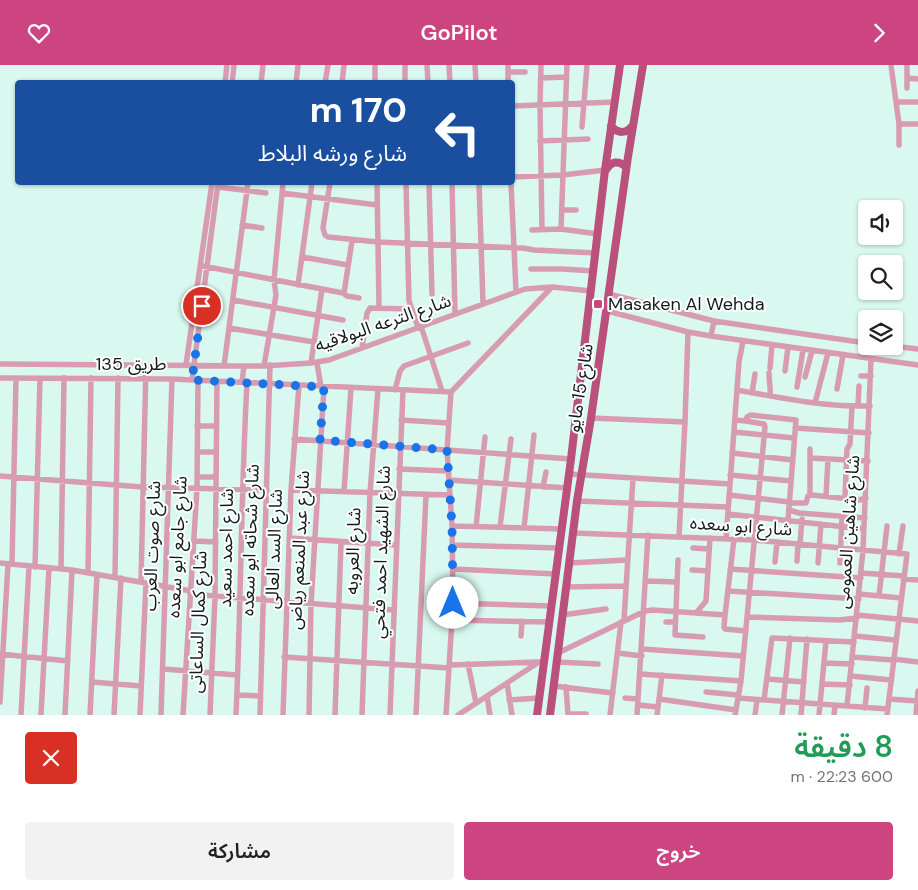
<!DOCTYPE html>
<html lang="ar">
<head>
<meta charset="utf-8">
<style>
  :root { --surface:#fff; --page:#f2f2f2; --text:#202124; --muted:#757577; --accent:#cc4480 }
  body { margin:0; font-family:"DM Sans","Noto Sans Arabic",sans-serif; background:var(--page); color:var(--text); direction:rtl; height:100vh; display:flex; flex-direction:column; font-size:19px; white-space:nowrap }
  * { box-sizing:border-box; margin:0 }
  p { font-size:16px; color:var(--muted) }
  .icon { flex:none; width:28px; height:28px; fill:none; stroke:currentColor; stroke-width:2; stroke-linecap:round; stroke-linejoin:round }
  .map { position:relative; height:650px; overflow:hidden; direction:ltr }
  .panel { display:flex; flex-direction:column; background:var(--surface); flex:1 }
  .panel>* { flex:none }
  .guide { position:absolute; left:15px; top:15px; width:500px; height:105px; border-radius:5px; box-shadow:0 1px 4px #0004; direction:rtl; background:#1a4fa0; color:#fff; overflow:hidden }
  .fabs { position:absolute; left:858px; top:135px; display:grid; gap:10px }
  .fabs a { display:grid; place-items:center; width:45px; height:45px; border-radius:5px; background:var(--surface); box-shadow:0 1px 4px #0004; font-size:25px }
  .pin { position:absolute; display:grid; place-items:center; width:42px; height:42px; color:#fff; margin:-21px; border:2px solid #fff; border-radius:50%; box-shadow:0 1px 5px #0007 }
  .me { position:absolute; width:55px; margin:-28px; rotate:0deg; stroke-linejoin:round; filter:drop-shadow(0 0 4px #0008) }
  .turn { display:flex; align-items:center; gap:18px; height:105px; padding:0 25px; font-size:22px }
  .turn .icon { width:65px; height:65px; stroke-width:2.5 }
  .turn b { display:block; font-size:35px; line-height:42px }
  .round { display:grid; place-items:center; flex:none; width:52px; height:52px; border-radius:5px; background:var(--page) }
  .summary { display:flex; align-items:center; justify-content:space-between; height:85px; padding:0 25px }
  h1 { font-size:30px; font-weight:600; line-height:38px; color:#1e9e55 }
  .action { display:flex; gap:10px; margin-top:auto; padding:10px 25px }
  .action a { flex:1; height:58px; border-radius:5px; background:var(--accent); color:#fff; font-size:20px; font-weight:600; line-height:58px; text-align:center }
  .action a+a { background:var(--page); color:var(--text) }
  header { display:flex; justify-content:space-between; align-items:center; height:65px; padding:0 25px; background:var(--accent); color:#fff; font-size:22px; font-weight:600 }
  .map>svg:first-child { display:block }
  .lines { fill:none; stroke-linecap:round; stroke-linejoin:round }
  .minor { stroke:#d89cb0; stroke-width:5.5 }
  .major { stroke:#ba507b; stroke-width:8 }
  .route { stroke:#1a73e8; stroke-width:9; stroke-dasharray:0 16.2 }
  .poi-dot { fill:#cc4480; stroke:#fff; stroke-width:2 }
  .labels { text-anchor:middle; stroke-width:4; stroke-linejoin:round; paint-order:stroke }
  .poi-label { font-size:18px; fill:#101c19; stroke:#fff; text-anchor:start }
  .street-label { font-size:18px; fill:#101c19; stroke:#fff }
</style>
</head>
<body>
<header><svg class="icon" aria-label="forward" viewBox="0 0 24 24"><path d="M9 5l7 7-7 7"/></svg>GoPilot<svg class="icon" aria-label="heart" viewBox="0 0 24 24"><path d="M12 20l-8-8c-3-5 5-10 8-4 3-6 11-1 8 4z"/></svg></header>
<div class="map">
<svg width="918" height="650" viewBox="0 0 918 650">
  <rect width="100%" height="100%" fill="#d9f8f0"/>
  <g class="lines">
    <path class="minor" d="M375 0V18
      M405 0V18
      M427 0 428 18
      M449 0 450 18
      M475 0 476 18
      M508 0V18
      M541 0 540 40 542 164
      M891 0 899 59V80
      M508 7H525
      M541 13 566 12
      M907 13 918 14
      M225 18 227 0
      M232 18 234 0
      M261 18 263 0
      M296 18 298 0
      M325 18 328 0
      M342 18 344 0
      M907 23V0
      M896 37H918
      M512 41 615 37
      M899 59H918
      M582 62 587 0
      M540 76 588 74
      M512 112 563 110 605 105
      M330 118 323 163 325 170 328 172 378 177 523 183 534 185 596 188
      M377 118 379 242
      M406 118 409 236 418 262
      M429 118 432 229
      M452 118 455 249
      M479 118 483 238
      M511 118 516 226
      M218 122 266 128
      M282 128 377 140
      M562 145H576
      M242 160 262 163
      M561 164 567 0
      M532 165 561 164 598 169
      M302 192 348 200
      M203 201 343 228 347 231 359 233
      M531 204H562L594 206
      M298 220 312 118
      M344 228 352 176
      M609 229 714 256 866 278
      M233 235 343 255
      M607 246 688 267 711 271 918 300
      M421 261 442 326
      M229 263 314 277
      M711 271 714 256
      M892 281 918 284
      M362 283 367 248 370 243 410 244
      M311 298 322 224
      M317 298 321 322
      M0 299 264 301 311 298 329 295 525 224 552 222 591 226
      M186 300 212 118
      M224 301 248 118
      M264 301 276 230 274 215 283 118
      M770 303 772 280
      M785 306 788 282
      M769 308C769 317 771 323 770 331
      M861 311H871
      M805 312 812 286
      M0 313 172 314 451 327
      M192 315 218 118
      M242 317 244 301
      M797 322 803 285
      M837 324 843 290
      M395 325 400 306 404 301 468 278
      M737 325C781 333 825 342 870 341
      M451 327 552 222
      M752 328 755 309
      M815 338 828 288
      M858 341 859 321
      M591 353 685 357
      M401 355 448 358
      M735 355 746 356 747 352 751 350 796 355 787 467
      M197 361H216
      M795 363 869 368
      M734 367 794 373
      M294 374 571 394
      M197 387H216
      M732 388 793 395
      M810 393 868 396
      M399 404 448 406
      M569 409 730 419
      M730 410 791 416
      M0 411 142 422 267 425
      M197 412H216
      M449 415 567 423
      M543 422 546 407
      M291 425 450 430
      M344 427 351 323
      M729 430 789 437
      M810 430V384
      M826 431 828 394
      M845 432 847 384 850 379 852 341
      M577 436 728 442
      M789 438H806L808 431 812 430 859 435 866 433
      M789 445 799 448 865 453
      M728 449 864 464
      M452 461 562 464
      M476 462 485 372
      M500 462 511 374
      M524 463 534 370
      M573 468 754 475 907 489 887 650
      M679 472 685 357 688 267
      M289 473 396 480
      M726 474 739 297 743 276
      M194 476 216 477
      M800 479 802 454
      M452 480 559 483
      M693 483 709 484
      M899 489 903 461
      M678 495 675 570 703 572
      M797 496 798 479
      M775 497 777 477
      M0 498 72 505 191 526
      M569 498 627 495
      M818 498 821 459
      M840 498 842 452
      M12 499 16 313
      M35 502 40 313
      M61 504 64 313
      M453 504 556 509
      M730 504 861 513
      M692 505 708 506
      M88 508 91 313
      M861 508 904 511
      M115 512 118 313
      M903 514 918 515
      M646 516 677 517
      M141 517 146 300
      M566 522 626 521
      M728 526 859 534
      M190 529 393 545
      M859 529 901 533
      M879 531 887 461
      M453 538 551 541
      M696 548 706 536 710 473
      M562 550 606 544
      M725 550 734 474
      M857 550 918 556
      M747 552 839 555 857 553
      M452 555 549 557
      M624 555 633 413
      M666 557H675
      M521 571 522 556
      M855 571 895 575
      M642 584 743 591
      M558 588 645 546 653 545 725 550 724 562 725 564 746 566
      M618 588 642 591
      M0 589 68 596
      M284 592 449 603
      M853 592 893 595
      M893 594 918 597
      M557 597 598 599
      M824 598 852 599
      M468 599 476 638
      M450 600 537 597
      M164 604 237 610
      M640 609 741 616
      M851 611 891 615
      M767 614 804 617
      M92 617 141 621
      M507 618 512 650
      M822 619 850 620
      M554 621 613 628
      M566 622 568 650
      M706 627 738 630
      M237 630 260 631
      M487 631 490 650
      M625 633 638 634
      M738 633 888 644
      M659 634 736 645
      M889 634 918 636
      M509 635 539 633
      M764 635 772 573 854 577
      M0 637 8 499
      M638 640 658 642
      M847 641 863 485 871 294
      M865 643 867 623
      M568 649H586
      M21 650 29 501
      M41 650 49 503
      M65 650 72 505
      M90 650 97 510
      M114 650 121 513
      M140 650 146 518
      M161 650 172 314
      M183 650 197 423 198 315
      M210 650 215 531 217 316
      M236 650C241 539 241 428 247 318
      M260 650 270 300
      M283 650 291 425 299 320
      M309 650 311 539 324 322
      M335 650 341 477
      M362 650 370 428 378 324
      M390 650 403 325
      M416 650 426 430
      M446 650 453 538 452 461 447 385 451 327
      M458 650 539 597
      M610 650 621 557
      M637 650 648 470
      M657 650 662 610
      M735 650 741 616 765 362 764 359 746 356
      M755 650 757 635
      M782 650 790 573
      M801 650 807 574
      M819 650 826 576
      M834 650 835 640
      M916 650 918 626"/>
    <path class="major" d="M611 61C618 69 627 69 633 60
      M606 105C611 96 619 95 626 102
      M537 650 571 394 605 105 620 0
      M550 650 577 436 591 353 628 92 643 0"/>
  </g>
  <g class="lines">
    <path class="route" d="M202 241 192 315 324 322 320 375 447 385 452 461 453 538"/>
  </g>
  <rect class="poi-dot" x="593" y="234" width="10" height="10" rx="2.5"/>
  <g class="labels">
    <g class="poi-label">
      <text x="608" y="245">Masaken Al Wehda</text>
    </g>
    <g class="street-label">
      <text transform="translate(383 258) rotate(-19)" y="6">شارع الترعه البولاقيه</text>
      <text x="131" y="305">طريق 135</text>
      <text transform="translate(580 323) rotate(-81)" y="6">شارع 15 مايو</text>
      <text transform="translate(741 461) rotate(4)" y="6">شارع ابو سعده</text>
      <text transform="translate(848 467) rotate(-86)" y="6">شارع شاهين العمومى</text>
      <text transform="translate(250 475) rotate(-88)" y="6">شارع شحاته ابو سعده</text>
      <text transform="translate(152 481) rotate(-88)" y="6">شارع صوت العرب</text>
      <text transform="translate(177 482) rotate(-87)" y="6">شارع جامع ابو سعده</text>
      <text transform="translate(226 483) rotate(-89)" y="6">شارع احمد سعيد</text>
      <text transform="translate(274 484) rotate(-88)" y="6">شارع السد العالى</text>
      <text transform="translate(299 485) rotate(-87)" y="6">شارع عبد المنعم رياض</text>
      <text transform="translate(353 486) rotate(-88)" y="6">شارع العروبه</text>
      <text transform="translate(381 487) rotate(-88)" y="6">شارع الشهيد احمد فتحي</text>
      <text transform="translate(198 557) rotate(-88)" y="6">شارع كمال الساعاتى</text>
    </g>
  </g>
</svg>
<div class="fabs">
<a><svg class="icon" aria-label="sound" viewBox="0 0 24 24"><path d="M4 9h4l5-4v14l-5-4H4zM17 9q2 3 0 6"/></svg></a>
<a><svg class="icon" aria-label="search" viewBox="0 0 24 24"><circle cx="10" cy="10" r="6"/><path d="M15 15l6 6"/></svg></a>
<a><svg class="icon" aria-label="layers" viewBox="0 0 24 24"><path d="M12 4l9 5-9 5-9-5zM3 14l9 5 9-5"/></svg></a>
</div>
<div class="pin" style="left:202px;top:241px;background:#d93025"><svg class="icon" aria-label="arrive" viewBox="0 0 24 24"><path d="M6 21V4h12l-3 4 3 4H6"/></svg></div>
<svg class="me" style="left:453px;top:538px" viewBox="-20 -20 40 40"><circle r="19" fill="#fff"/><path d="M0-13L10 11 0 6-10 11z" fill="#1a73e8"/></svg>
<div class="guide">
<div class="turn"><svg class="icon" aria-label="left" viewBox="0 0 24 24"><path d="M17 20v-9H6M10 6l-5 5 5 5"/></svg><div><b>170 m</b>شارع ورشه البلاط</div></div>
</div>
</div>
<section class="panel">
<div class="summary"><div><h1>8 دقيقة</h1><p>600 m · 22:23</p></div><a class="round" style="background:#d93025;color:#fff"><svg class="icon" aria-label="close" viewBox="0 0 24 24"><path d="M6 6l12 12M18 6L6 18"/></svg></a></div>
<div class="action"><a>خروج</a><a>مشاركة</a></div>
</section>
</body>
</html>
